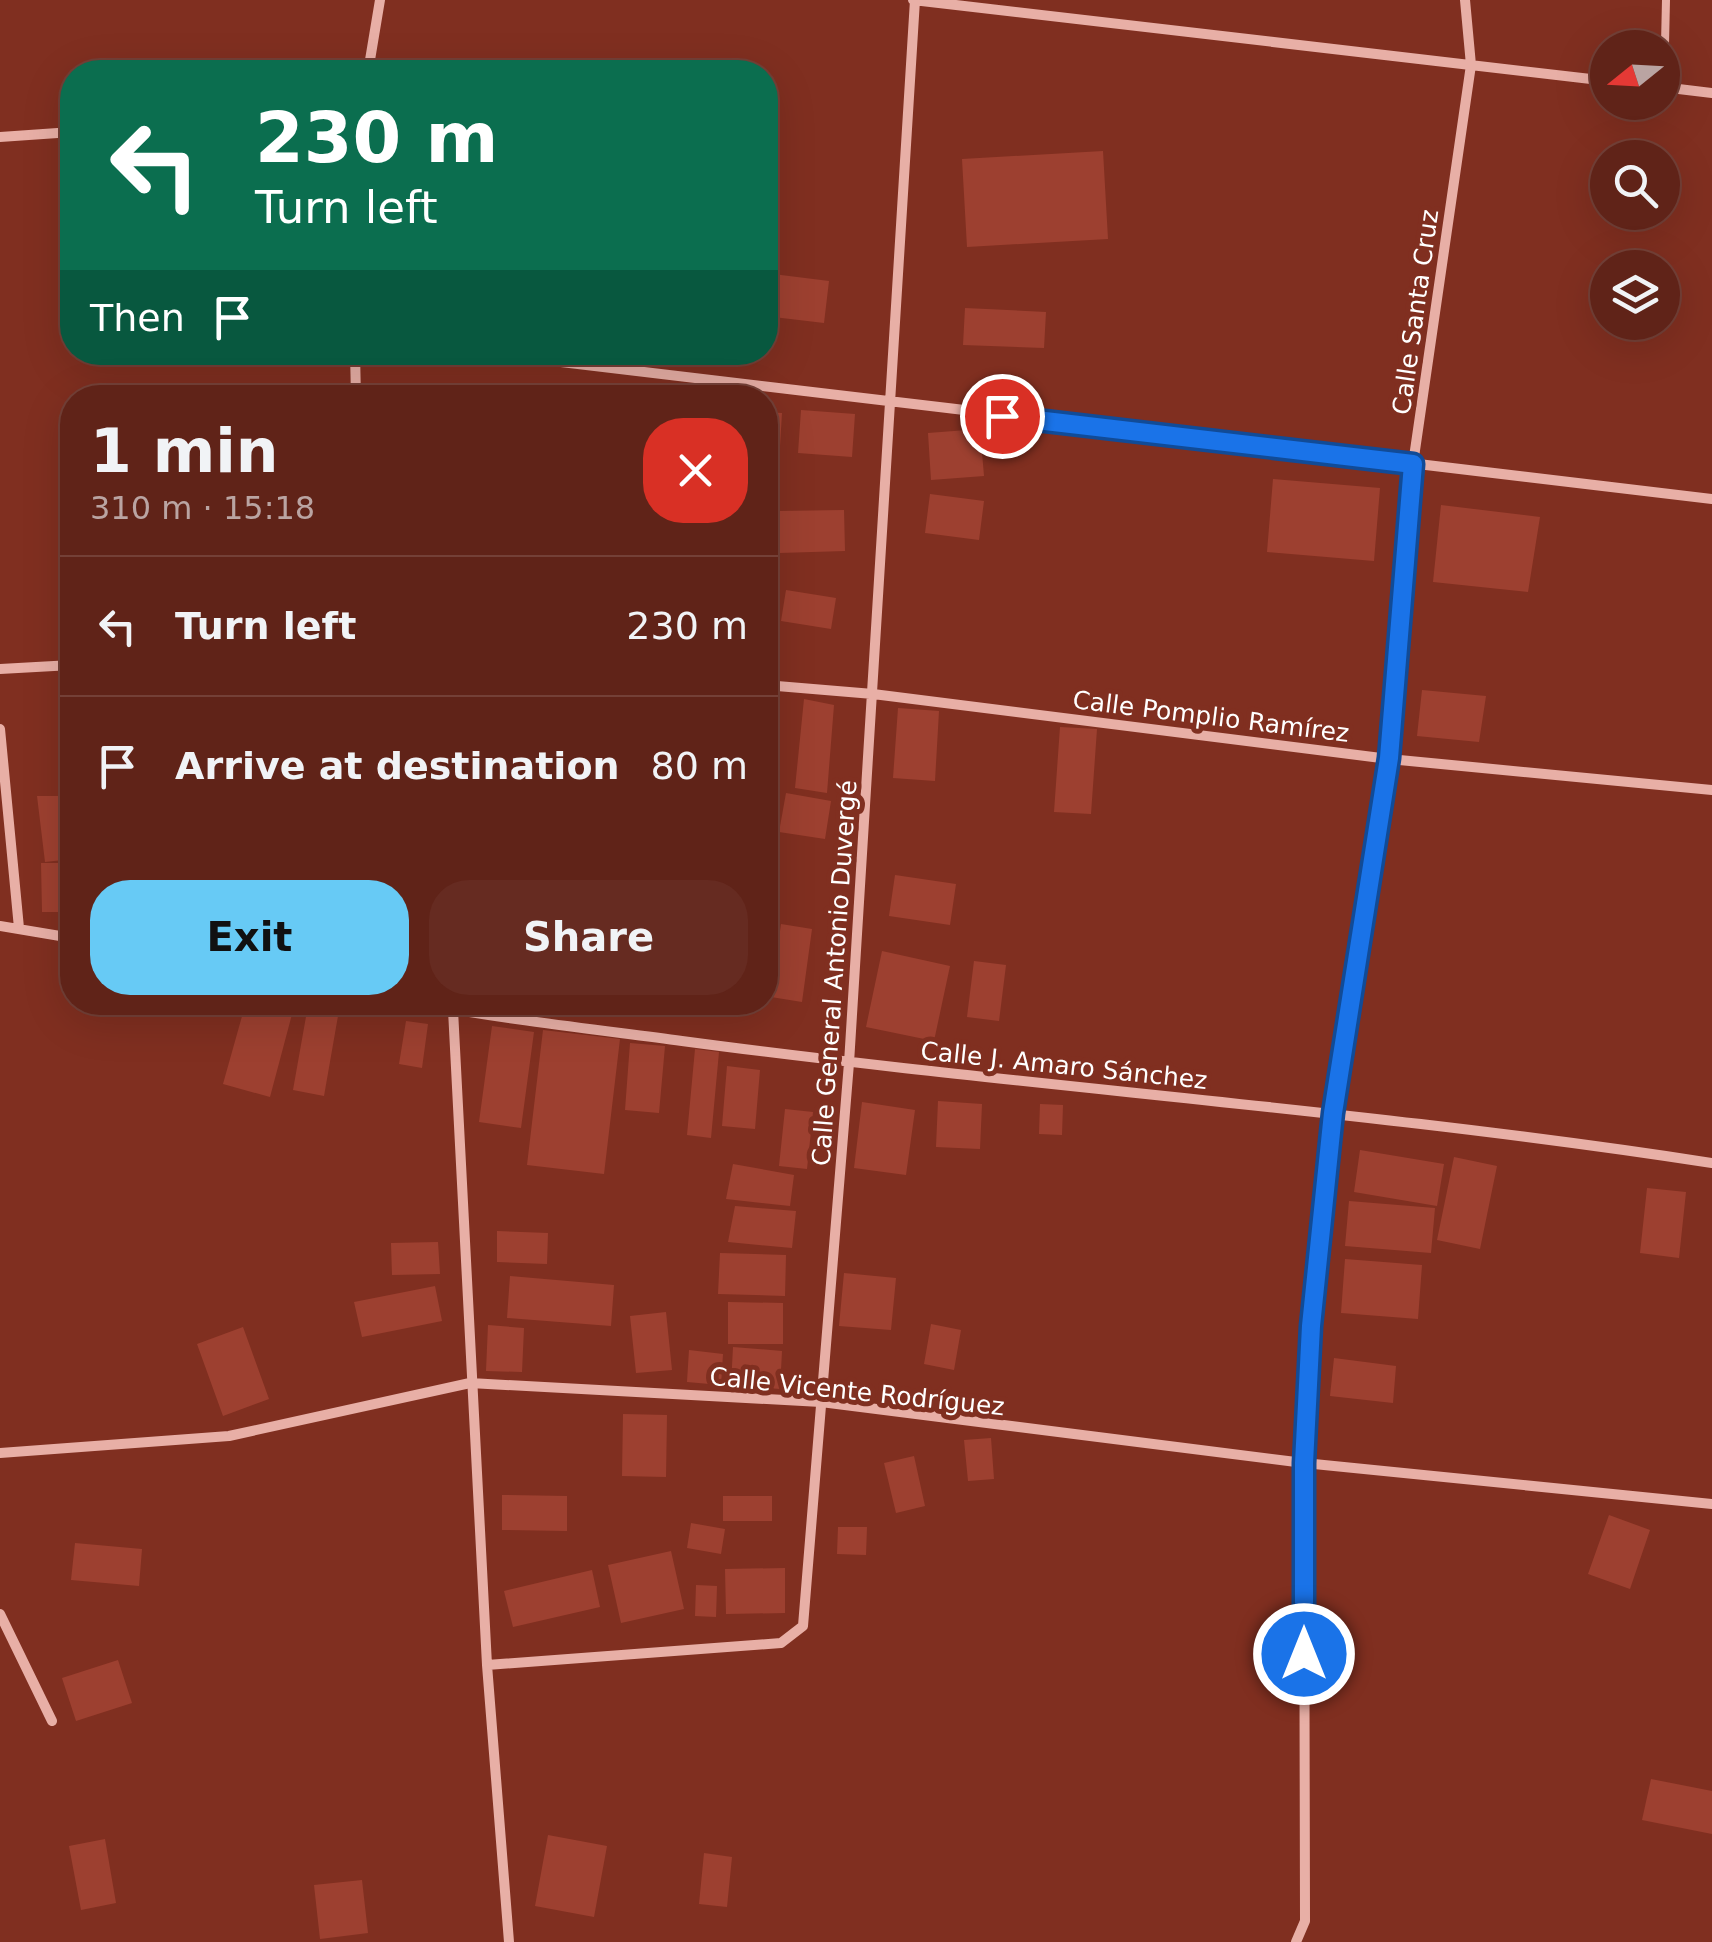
<!DOCTYPE html>
<html lang="en">
<head>
<meta charset="utf-8">
<style>
  :root { --surface:#602318; --page:#662b21; --text:#f1f3f6; --muted:#baa4a2; --line:#744037; --accent:#67caf5 }
  body { margin:0; font-family:"DejaVu Sans",sans-serif; background:var(--page); color:var(--text); height:100vh; display:flex; flex-direction:column; font-size:38px; white-space:nowrap }
  * { box-sizing:border-box; margin:0 }
  p { font-size:32px; color:var(--muted) }
  .icon { flex:none; width:55px; height:55px; fill:none; stroke:currentColor; stroke-width:2; stroke-linecap:round; stroke-linejoin:round }
  .map { position:relative; flex:1; overflow:hidden }
  .drawer { position:absolute; left:60px; top:385px; width:718px; height:630px; display:flex; flex-direction:column; background:var(--surface); border-radius:40px; box-shadow:0 10px 40px #0002,0 0 0 2px var(--line) }
  .drawer>* { flex:none }
  .top-card { position:absolute; left:60px; top:60px; width:718px; height:305px; border-radius:40px; box-shadow:0 10px 40px #0002,0 0 0 2px var(--line); background:#0b6e4f; color:#fff; overflow:hidden }
  .needle { width:65px; rotate:252deg }
  .tools { position:absolute; left:1590px; top:30px; display:grid; gap:20px }
  .tools a { display:grid; place-items:center; width:90px; height:90px; border-radius:50%; background:var(--surface); box-shadow:0 10px 40px #0002,0 0 0 2px var(--line); font-size:50px }
  .pin { position:absolute; display:grid; place-items:center; width:85px; height:85px; color:#fff; margin:-42px; border:5px solid #fff; border-radius:50%; box-shadow:0 2px 10px #0007 }
  .me { position:absolute; width:110px; margin:-55px; rotate:0deg; stroke-linejoin:round; filter:drop-shadow(0 0 8px #0008) }
  .turn { display:flex; align-items:center; gap:35px; height:210px; padding:0 30px; font-size:45px }
  .turn .icon { width:130px; height:130px; stroke-width:2.5 }
  .turn b { display:block; font-size:70px; line-height:85px }
  .then { display:flex; align-items:center; height:95px; padding:0 30px; background:#0003; gap:20px; font-size:38px }
  .round { display:grid; place-items:center; flex:none; width:105px; height:105px; border-radius:40px; background:var(--page) }
  .summary { display:flex; align-items:center; justify-content:space-between; height:170px; padding:0 30px }
  h1 { font-size:60px; font-weight:700; line-height:75px }
  .cta { display:flex; gap:20px; margin-top:auto; padding:20px 30px }
  .cta a { flex:1; height:115px; border-radius:40px; background:var(--accent); color:#111; font-size:40px; font-weight:700; line-height:115px; text-align:center }
  .cta a+a { background:var(--page); color:var(--text) }
  ul { padding:0; list-style:none }
  li { display:flex; align-items:center; gap:30px; height:140px; padding:0 30px; border-top:2px solid var(--line) }
  li div { flex:1 }
  li b { display:block; font-size:38px }
  li em { font-style:normal }
  .map>svg:first-child { display:block }
  .building { fill:#9d4030 }
  .lines { fill:none; stroke-linecap:round; stroke-linejoin:round }
  .lane { stroke:#e8afa6; stroke-width:8 }
  .street { stroke:#e8afa6; stroke-width:10 }
  .route-casing { stroke:#114b97; stroke-width:25 }
  .route { stroke:#1a73e8; stroke-width:18 }
  .labels { text-anchor:middle; stroke-width:10; stroke-linejoin:round; paint-order:stroke }
  .street-label { font-size:25px; fill:#fff; stroke:#802f20 }
</style>
</head>
<body>
<div class="map">
<svg width="1712" height="1942" viewBox="0 0 1712 1942">
  <rect width="100%" height="100%" fill="#802f20"/>
  <path class="building" d="M1103 151 1108 239 967 247 962 159Z
    M765 273 829 281 824 323 765 316Z
    M965 308 1046 312 1044 348 963 345Z
    M801 410 855 414 852 457 798 453Z
    M765 412 782 413 779 463 765 462Z
    M980 429 984 476 931 480 928 433Z
    M1273 479 1380 488 1374 561 1267 552Z
    M930 494 984 501 979 540 925 533Z
    M1441 505 1540 517 1528 592 1433 582Z
    M844 510 845 551 779 553 778 511Z
    M786 590 836 598 831 629 781 621Z
    M1422 690 1486 696 1479 742 1417 736Z
    M804 699 834 705 827 793 795 788Z
    M898 708 939 711 935 781 893 778Z
    M1060 727 1097 729 1091 814 1054 812Z
    M786 793 831 801 825 839 779 832Z
    M37 796H72V859L45 862Z
    M41 863H72V912H42Z
    M895 875 956 884 950 925 889 916Z
    M781 924 812 929 802 1002 771 997Z
    M882 951 950 966 934 1041 866 1027Z
    M974 961 1006 965 999 1021 967 1017Z
    M246 1002 295 1003 270 1097 223 1084Z
    M307 1011 338 1016 324 1096 293 1090Z
    M406 1021 428 1024 422 1068 399 1064Z
    M492 1026 534 1032 521 1128 479 1122Z
    M543 1030 620 1039 604 1174 527 1165Z
    M630 1043 665 1046 659 1113 625 1110Z
    M695 1049 719 1052 711 1138 687 1135Z
    M727 1066 760 1070 755 1129 722 1126Z
    M938 1101 982 1104 980 1149 936 1147Z
    M862 1102 915 1110 906 1175 854 1168Z
    M1040 1104 1063 1105 1062 1135 1039 1134Z
    M785 1109 813 1112 807 1169 779 1166Z
    M1360 1150 1444 1164 1437 1206 1354 1192Z
    M1454 1157 1497 1166 1480 1249 1437 1240Z
    M733 1164 794 1175 790 1206 726 1199Z
    M1647 1188 1686 1192 1679 1258 1640 1253Z
    M1349 1201 1435 1208 1431 1253 1345 1246Z
    M735 1206 796 1211 792 1248 728 1242Z
    M497 1231 548 1233 547 1264 497 1262Z
    M438 1242 440 1274 392 1275 391 1243Z
    M720 1253 786 1255 785 1296 718 1294Z
    M1345 1259 1422 1265 1418 1319 1341 1313Z
    M844 1273 896 1278 891 1330 839 1326Z
    M510 1276 614 1285 611 1326 507 1318Z
    M435 1286 442 1321 362 1337 354 1302Z
    M728 1302 783 1303V1344H728Z
    M666 1312 672 1370 636 1373 630 1316Z
    M931 1324 961 1330 954 1370 924 1364Z
    M488 1325 524 1328 522 1372 486 1371Z
    M243 1327 269 1399 223 1416 197 1344Z
    M733 1347 782 1351 780 1389 731 1385Z
    M689 1350 723 1354 721 1385 687 1382Z
    M1334 1358 1396 1366 1393 1403 1330 1396Z
    M623 1414 667 1415 666 1477 622 1476Z
    M991 1438 994 1479 968 1481 964 1440Z
    M914 1456 925 1506 896 1513 884 1463Z
    M502 1495 567 1496V1531L502 1530Z
    M723 1496H772V1521H723Z
    M1609 1515 1650 1530 1630 1589 1588 1574Z
    M691 1523 725 1529 721 1554 687 1548Z
    M838 1527H867L866 1555 837 1554Z
    M75 1543 142 1549 139 1586 71 1580Z
    M671 1551 684 1609 621 1623 608 1565Z
    M785 1568V1613L726 1614 725 1569Z
    M592 1570 600 1607 513 1627 504 1591Z
    M696 1585 717 1586 716 1617 695 1616Z
    M118 1660 132 1703 76 1721 62 1678Z
    M1651 1779 1712 1791V1834L1642 1820Z
    M548 1835 607 1846 594 1917 535 1906Z
    M105 1839 116 1903 81 1910 69 1846Z
    M704 1853 732 1857 727 1907 699 1904Z
    M362 1880 368 1933 320 1939 314 1885Z"/>
  <g class="lines">
    <path class="lane" d="M1664 88 1666 0"/>
    <path class="street" d="M913 0 1608 81
      M368 72 380 0
      M1662 87 1712 93
      M0 137 72 132
      M355 352 356 398
      M477 352 1712 499
      M0 669 72 665
      M765 685 873 694 1389 759 1712 790
      M0 729 19 928
      M0 926 72 938
      M412 1002C501 1019 592 1029 682 1041 1025 1087 1370 1110 1712 1163
      M453 1010 487 1665 509 1942
      M0 1453 229 1436 470 1383 821 1402 1304 1463 1712 1504
      M0 1614 52 1721
      M487 1665 781 1643 803 1626 849 1063 915 0
      M1296 1942 1305 1921 1304 1463 1311 1326 1333 1113 1389 759 1413 464 1471 65 1465 0"/>
  </g>
  <g class="lines">
    <g class="route-casing">
      <path id="route" d="M1002 416 1413 464 1389 758 1333 1113 1311 1326 1304 1463V1654"/>
    </g>
    <use href="#route" class="route"/>
  </g>
  <g class="labels">
    <g class="street-label">
      <text transform="translate(1415 312) rotate(-82)" y="9">Calle Santa Cruz</text>
      <text transform="translate(1211 716) rotate(7)" y="9">Calle Pomplio Ramírez</text>
      <text transform="translate(834 973) rotate(-86)" y="9">Calle General Antonio Duvergé</text>
      <text transform="translate(1064 1065) rotate(6)" y="9">Calle J. Amaro Sánchez</text>
      <text transform="translate(857 1391) rotate(6)" y="9">Calle Vicente Rodríguez</text>
    </g>
  </g>
</svg>
<div class="tools">
<a><svg class="needle" viewBox="-14 -14 28 28"><path d="M0-13l5 13h-10z" fill="#e53935"/><path d="M0 13l5-13h-10z" fill="#baa4a2"/></svg></a>
<a><svg class="icon" aria-label="search" viewBox="0 0 24 24"><circle cx="10" cy="10" r="6"/><path d="M15 15l6 6"/></svg></a>
<a><svg class="icon" aria-label="layers" viewBox="0 0 24 24"><path d="M12 4l9 5-9 5-9-5zM3 14l9 5 9-5"/></svg></a>
</div>
<div class="pin" style="left:1002px;top:416px;background:#d93025"><svg class="icon" aria-label="arrive" viewBox="0 0 24 24"><path d="M6 21V4h12l-3 4 3 4H6"/></svg></div>
<svg class="me" style="left:1304px;top:1654px" viewBox="-20 -20 40 40"><circle r="17" fill="#1a73e8" stroke="#fff" stroke-width="3"/><path d="M0-11L8 9 0 5-8 9z" fill="#fff"/></svg>
<div class="top-card">
<div class="turn"><svg class="icon" aria-label="left" viewBox="0 0 24 24"><path d="M17 20v-9H6M10 6l-5 5 5 5"/></svg><div><b>230 m</b>Turn left</div></div>
<div class="then">Then<svg class="icon" aria-label="arrive" viewBox="0 0 24 24"><path d="M6 21V4h12l-3 4 3 4H6"/></svg></div>
</div>
<section class="drawer">
<div class="summary"><div><h1>1 min</h1><p>310 m · 15:18</p></div><a class="round" style="background:#d93025;color:#fff"><svg class="icon" aria-label="close" viewBox="0 0 24 24"><path d="M6 6l12 12M18 6L6 18"/></svg></a></div>
<ul>
<li><svg class="icon" aria-label="left" viewBox="0 0 24 24"><path d="M17 20v-9H6M10 6l-5 5 5 5"/></svg><div><b>Turn left</b></div><em>230 m</em></li>
<li><svg class="icon" aria-label="arrive" viewBox="0 0 24 24"><path d="M6 21V4h12l-3 4 3 4H6"/></svg><div><b>Arrive at destination</b></div><em>80 m</em></li>
</ul>
<div class="cta"><a>Exit</a><a>Share</a></div>
</section>
</div>
</body>
</html>
